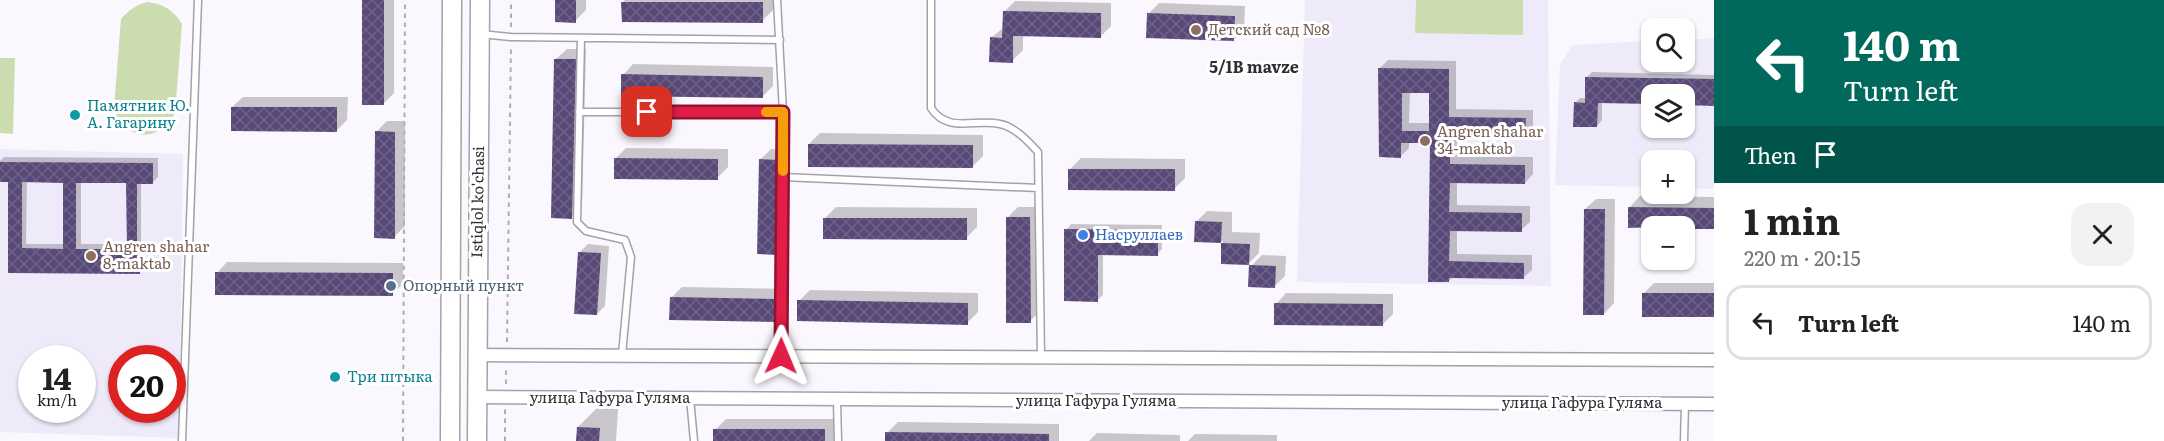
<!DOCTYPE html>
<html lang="en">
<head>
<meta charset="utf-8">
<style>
  :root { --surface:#fff; --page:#f2f2f2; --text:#222; --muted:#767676; --line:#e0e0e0 }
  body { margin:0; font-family:Literata,serif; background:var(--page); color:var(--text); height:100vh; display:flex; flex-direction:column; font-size:22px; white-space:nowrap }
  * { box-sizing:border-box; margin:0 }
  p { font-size:20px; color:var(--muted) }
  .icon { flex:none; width:33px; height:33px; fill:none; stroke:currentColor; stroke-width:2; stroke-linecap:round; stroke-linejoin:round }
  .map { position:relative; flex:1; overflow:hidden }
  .drawer { display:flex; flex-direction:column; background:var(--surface); width:450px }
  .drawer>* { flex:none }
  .hud { background:#00695c; color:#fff; overflow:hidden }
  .controls { position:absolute; left:1641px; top:18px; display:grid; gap:12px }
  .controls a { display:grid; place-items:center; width:54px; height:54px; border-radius:12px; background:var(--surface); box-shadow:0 2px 4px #0004; font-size:30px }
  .speed { position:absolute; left:18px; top:345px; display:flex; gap:12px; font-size:30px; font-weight:700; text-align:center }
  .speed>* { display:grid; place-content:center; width:78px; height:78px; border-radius:50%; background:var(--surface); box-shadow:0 2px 4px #0004; line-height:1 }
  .speed small { font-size:15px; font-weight:400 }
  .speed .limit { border:9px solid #d22; background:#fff; color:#111 }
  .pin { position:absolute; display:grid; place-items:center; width:51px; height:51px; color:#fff; margin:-26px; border-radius:12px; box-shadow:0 3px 9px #0006 }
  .me { position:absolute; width:66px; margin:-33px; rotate:1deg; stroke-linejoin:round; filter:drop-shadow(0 0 4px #0008) }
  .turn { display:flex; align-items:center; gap:21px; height:126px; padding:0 30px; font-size:27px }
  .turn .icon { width:78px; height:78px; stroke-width:2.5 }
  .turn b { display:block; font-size:42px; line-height:51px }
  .then { display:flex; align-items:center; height:57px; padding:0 30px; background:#0003; gap:12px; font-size:22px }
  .round { display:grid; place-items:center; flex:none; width:63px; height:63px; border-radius:18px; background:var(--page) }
  .head { display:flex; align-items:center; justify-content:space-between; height:102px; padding:0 30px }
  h1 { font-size:36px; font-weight:700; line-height:45px }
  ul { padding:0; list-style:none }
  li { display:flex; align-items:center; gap:18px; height:75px; margin:0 12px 9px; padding:0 18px; border:3px solid var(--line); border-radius:18px }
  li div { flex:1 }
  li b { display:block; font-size:22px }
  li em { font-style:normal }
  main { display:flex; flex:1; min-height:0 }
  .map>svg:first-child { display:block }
  .built { fill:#eeeaf9; fill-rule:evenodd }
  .grass { fill:#cbdcae }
  .shadow { fill:#0003; fill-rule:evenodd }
  .building { fill:url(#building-cross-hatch); fill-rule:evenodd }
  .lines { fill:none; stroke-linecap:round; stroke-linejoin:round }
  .service-casing { stroke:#a3a2a8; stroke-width:9 }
  .minor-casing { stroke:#a3a2a8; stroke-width:15 }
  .secondary-casing { stroke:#a3a2a8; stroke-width:21 }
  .path { stroke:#b0aeb3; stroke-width:2; stroke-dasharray:4.5 4.5; stroke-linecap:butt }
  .service { stroke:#fff; stroke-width:6 }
  .minor { stroke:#fff; stroke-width:12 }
  .secondary { stroke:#fff; stroke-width:18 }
  .route-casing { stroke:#92132f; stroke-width:15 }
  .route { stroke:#e11d48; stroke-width:10 }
  .slow { stroke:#f59e0b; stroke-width:10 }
  .education-dot { fill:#8d6e63; stroke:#fff; stroke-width:2 }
  .culture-dot { fill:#0f9aa8; stroke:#fff; stroke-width:2 }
  .shop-dot { fill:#3f7fe0; stroke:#fff; stroke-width:2 }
  .service-dot { fill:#5c6f8a; stroke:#fff; stroke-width:2 }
  .labels { text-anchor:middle; stroke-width:6; stroke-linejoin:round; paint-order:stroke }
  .education-label { font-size:15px; fill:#785e54; stroke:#fff; text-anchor:start }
  .culture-label { font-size:15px; fill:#0d838f; stroke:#fff; text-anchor:start }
  .street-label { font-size:15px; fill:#2f2e31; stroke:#fff }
  .shop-label { font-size:15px; fill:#366cbe; stroke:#fff; text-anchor:start }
  .service-label { font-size:15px; fill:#4e5e75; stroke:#fff; text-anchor:start }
  .neighbourhood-label { font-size:16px; font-weight:bold; fill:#2f2e31; stroke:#fff }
</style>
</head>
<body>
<main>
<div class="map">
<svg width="1714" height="441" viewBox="0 0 1714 441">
  <defs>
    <pattern id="building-cross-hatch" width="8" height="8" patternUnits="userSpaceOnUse" patternTransform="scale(1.5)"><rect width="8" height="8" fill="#594979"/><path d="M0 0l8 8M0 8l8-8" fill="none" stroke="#6e6187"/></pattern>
  </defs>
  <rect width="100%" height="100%" fill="#faf8fe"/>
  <path class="built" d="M1305 0H1548L1551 286 1297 282Z
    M1714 38V189L1685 188 1684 160H1652L1651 187 1555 185 1560 64 1573 45 1651 41 1652 62H1684L1685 40ZM1652 94H1684V128H1652Z
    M0 149 183 154 179 438 0 432ZM32 358H82V410H32ZM122 358H172V410H122Z"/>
  <path class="grass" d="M1416 0H1523V35L1415 33Z
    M147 2C164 4 173 10 182 24L175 113C159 144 124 141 114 108L121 19C129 10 136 5 147 2Z
    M0 58H15L13 134 0 133Z"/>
  <path class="shadow" d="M363 0H394V93L383 104Z
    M556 0H586V10L575 21Z
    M625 0H773V10L762 21 623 2Z
    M1015 1 1111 3V26L1100 37 1023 35V50L1012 61 991 38 1004 27V12Z
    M1159 3 1245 6 1244 29 1234 39 1148 14Z
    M567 49H586L582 206 571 217 556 59Z
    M1388 60 1456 61V109L1533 110V128L1525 137 1457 136V156L1533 157V174L1525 183 1457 182V205L1530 206V222L1521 230 1457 229V254L1532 255V270L1523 278 1453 277 1449 281 1431 142 1409 141V148L1401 156 1379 69ZM1410 91 1431 92 1430 123H1409Z
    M633 64 773 67V86L762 97 623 75Z
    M1592 72 1714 75V104L1684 94H1652L1602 102V120L1597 126 1575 103 1580 98H1586L1587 77Z
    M243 97H348L347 120 337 130 232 107Z
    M387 121H405V226L394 237 376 132Z
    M820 133 983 135V156L972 167 809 144Z
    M626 148 728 149V167L717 178 615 159Z
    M771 149 789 150 787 242 776 253 760 160Z
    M4 157 158 158V177L153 182H141V244H145V267L139 272H9V180H0V161ZM27 181H64V244H26ZM81 182H128V244H81Z
    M1081 158 1185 159V178L1174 189 1070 169Z
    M1640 196 1714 197V228L1652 226 1630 207Z
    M1596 199H1615L1614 303 1604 314 1585 209Z
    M836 207 977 208V227L966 238 825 218Z
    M1018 207H1040L1041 310 1030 321 1007 218Z
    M1207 211 1232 212V232L1260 233 1259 253 1249 263 1222 262 1223 241 1196 240V222Z
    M1071 224 1162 225V249L1157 254H1103V295L1097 300 1066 230Z
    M588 244 609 246 605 306 597 314 580 252Z
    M1262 255 1286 256 1285 276 1274 287 1251 266Z
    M227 262 403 263V284L392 294 217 273Z
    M1654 283H1714V315L1643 294Z
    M682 287 787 289V310L776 320 671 298Z
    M810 290 978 293V312L967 323 799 301Z
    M1286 293 1393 294V314L1382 325 1276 304Z
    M597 408 618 409 616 441H577L578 427Z
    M726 419H835V441H715V430Z
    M898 422 1059 424V441H887V433Z
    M1097 433 1180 435V441H1089Z
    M1195 434 1277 435V441H1188Z"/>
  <path class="building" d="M362 0H384V105H362Z
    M555 0H576V23L555 22Z
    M621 2H763V23L622 22Z
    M1003 11 1101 13V38L1013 36V63L989 62 990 37 1002 38Z
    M1147 13 1235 16 1234 41 1146 38Z
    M554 59H576L572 219 551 218Z
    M1378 68 1449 69V117L1526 118 1525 138 1450 137V164L1525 165V184L1450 183 1449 212 1522 213V232L1450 231 1449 261 1524 263V279L1449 278V282H1428L1430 143H1401V158L1379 157ZM1402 93H1429V131H1402Z
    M621 74 763 77V98L621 96Z
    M1585 77 1714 79V106L1684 105V94H1652V104L1598 103 1597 127H1573L1574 102 1585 103Z
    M231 107H337V132L231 131Z
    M375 131 395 132V239L374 238Z
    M808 144 973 145V168L808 167Z
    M614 158 718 159V180L614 179Z
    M759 159 779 160 777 255 757 254Z
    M0 162 153 163V184H137V249H140V274L8 273V182H0ZM22 182 63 183V249L22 248ZM76 183H126L127 249H76Z
    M1068 169H1175V191L1068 190Z
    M1628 207 1714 208V229H1684V226L1628 228Z
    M1584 209H1605L1604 315H1583Z
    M1006 217H1030L1031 323H1006Z
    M823 218H967V240L823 239Z
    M1195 221 1222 222 1221 243 1194 242Z
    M1064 229 1158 230V256L1098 255V302L1064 301Z
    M1221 243 1250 244 1249 265 1276 266 1275 288 1248 287 1249 265 1221 264Z
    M578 252 601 253 597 315 574 314Z
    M215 272 393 273V296L215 295Z
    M1642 293H1714V317H1642Z
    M670 297 777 299V322L669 320Z
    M797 300 968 303V325L797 321Z
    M1274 303 1383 304V326L1274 325Z
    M577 427 600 428 599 441H576Z
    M713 429H825V441H713Z
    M885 432 1049 434V441H885Z"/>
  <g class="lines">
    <g class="service-casing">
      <path id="service" d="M777 0 783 112 781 356
        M931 0V108C948 134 975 118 1000 124 1015 127 1028 141 1038 152L1041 357
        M481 34 511 37 780 40
        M581 38 577 222 586 231 625 240 631 257 622 355
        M579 112H783
        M783 177 1038 188
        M690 398 694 441
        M837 400 838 441
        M182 441 198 0
        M1684 441 1685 404"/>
    </g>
    <g class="minor-casing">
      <path id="minor" d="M477 355 1714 360
        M477 397 1714 404"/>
    </g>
    <g class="secondary-casing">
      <path id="secondary" d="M450 441 452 0
        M477 441 480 0"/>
    </g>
    <path class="path" d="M511 27V0
      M507 342 511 45
      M506 384V366
      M403 441 405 0
      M505 441V408"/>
    <use href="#service" class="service"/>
    <use href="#minor" class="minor"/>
    <use href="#secondary" class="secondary"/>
  </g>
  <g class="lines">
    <g class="route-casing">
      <path id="route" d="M647 112H783L781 356"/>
    </g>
    <use href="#route" class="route"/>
    <path class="slow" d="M766 112H783V171"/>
  </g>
  <g class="education-dot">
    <circle cx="1196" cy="30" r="6"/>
    <circle cx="1425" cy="141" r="6"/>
    <circle cx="91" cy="256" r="6"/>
  </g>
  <g class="culture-dot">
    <circle cx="75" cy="115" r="6"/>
    <circle cx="335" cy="377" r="6"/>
  </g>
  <circle class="shop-dot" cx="1083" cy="235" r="6"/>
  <circle class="service-dot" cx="391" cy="286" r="6"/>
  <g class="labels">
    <g class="education-label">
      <text x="1208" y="35">Детский сад №8</text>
      <text x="1437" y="137">Angren shahar<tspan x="1437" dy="17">34-maktab</tspan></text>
      <text x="103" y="252">Angren shahar<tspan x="103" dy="17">8-maktab</tspan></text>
    </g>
    <g class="culture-label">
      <text x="87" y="111">Памятник Ю.<tspan x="87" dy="17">А. Гагарину</tspan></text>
      <text x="347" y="382">Три штыка</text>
    </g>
    <g class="street-label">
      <text transform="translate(478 202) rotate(-89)" y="5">Istiqlol ko'chasi</text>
      <text x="610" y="403">улица Гафура Гуляма</text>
      <text x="1096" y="406">улица Гафура Гуляма</text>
      <text x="1582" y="408">улица Гафура Гуляма</text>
    </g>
    <g class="shop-label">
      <text x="1095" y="240">Насруллаев</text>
    </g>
    <g class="service-label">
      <text x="403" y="291">Опорный пункт</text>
    </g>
    <g class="neighbourhood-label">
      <text x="1254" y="73">5/1B mavze</text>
    </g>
  </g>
</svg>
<div class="controls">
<a><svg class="icon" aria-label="search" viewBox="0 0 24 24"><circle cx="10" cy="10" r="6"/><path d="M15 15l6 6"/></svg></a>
<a><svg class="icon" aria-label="layers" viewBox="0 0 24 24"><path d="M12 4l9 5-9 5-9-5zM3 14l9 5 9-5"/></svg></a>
<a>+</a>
<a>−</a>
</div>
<div class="speed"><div>14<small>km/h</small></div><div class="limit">20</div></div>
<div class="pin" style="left:647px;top:112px;background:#d93025"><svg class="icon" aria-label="arrive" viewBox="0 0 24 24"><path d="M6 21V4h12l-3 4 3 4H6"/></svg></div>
<svg class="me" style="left:781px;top:356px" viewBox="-20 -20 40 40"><path d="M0-17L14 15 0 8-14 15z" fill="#e11d48" stroke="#fff" stroke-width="4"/></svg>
</div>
<section class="drawer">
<div class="hud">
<div class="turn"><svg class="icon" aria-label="left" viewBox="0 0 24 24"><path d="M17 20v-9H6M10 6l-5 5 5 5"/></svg><div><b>140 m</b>Turn left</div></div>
<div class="then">Then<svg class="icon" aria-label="arrive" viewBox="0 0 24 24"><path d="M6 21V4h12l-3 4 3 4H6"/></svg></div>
</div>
<div class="head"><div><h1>1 min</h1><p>220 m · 20:15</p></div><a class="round"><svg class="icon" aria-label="close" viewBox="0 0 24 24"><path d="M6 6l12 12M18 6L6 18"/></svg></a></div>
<ul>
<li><svg class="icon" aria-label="left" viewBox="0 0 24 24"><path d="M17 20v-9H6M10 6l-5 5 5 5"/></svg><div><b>Turn left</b></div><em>140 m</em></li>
</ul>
</section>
</main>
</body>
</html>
